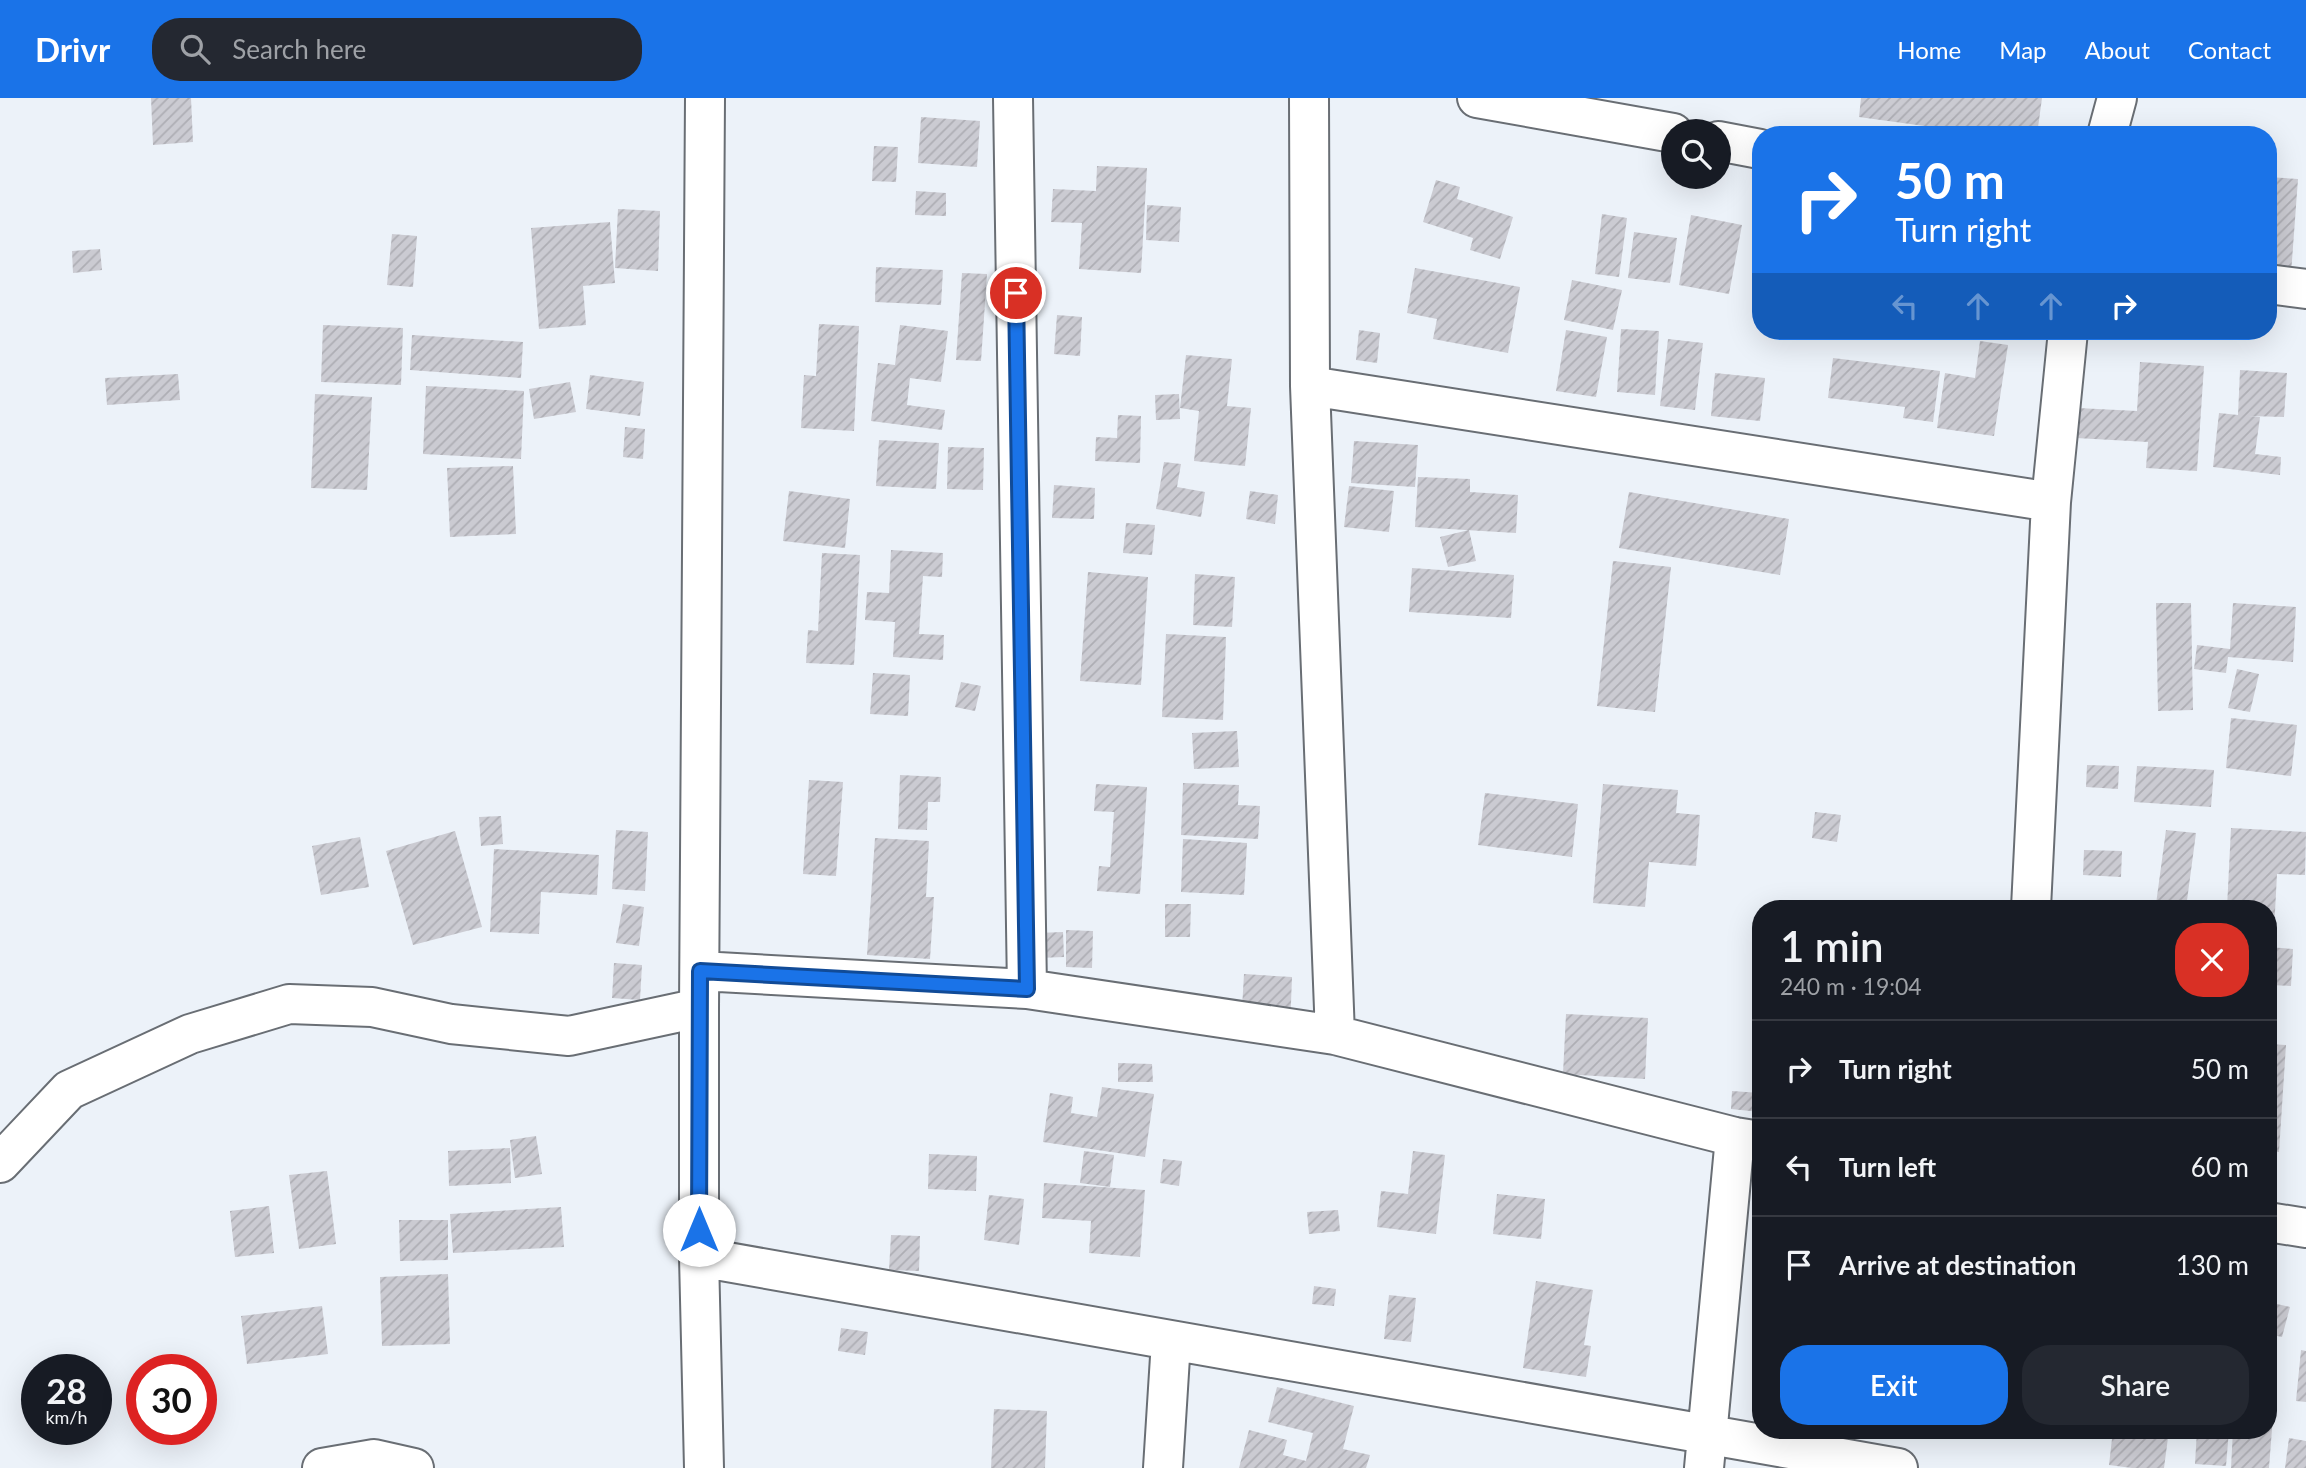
<!DOCTYPE html>
<html lang="en">
<head>
<meta charset="utf-8">
<style>
  :root { --surface:#171b24; --page:#242831; --text:#f1f3f6; --muted:#9ea1a6; --line:#363941; --accent:#1a73e8 }
  body { margin:0; font-family:Lato,sans-serif; background:var(--page); color:var(--text); height:100vh; display:flex; flex-direction:column; font-size:26px; white-space:nowrap }
  * { box-sizing:border-box; margin:0 }
  p { font-size:23px; color:var(--muted) }
  .icon { flex:none; width:38px; height:38px; fill:none; stroke:currentColor; stroke-width:2; stroke-linecap:round; stroke-linejoin:round }
  .map { position:relative; flex:1; overflow:hidden }
  .panel { position:absolute; left:1752px; top:802px; width:525px; height:539px; display:flex; flex-direction:column; background:var(--surface); border-radius:28px; box-shadow:0 7px 28px #0002 }
  .panel>* { flex:none }
  .banner { position:absolute; left:1752px; top:28px; width:525px; height:214px; border-radius:28px; box-shadow:0 7px 28px #0002; background:#1a73e8; color:#fff; overflow:hidden }
  .controls { position:absolute; left:1661px; top:21px; display:grid; gap:14px }
  .controls a { display:grid; place-items:center; width:70px; height:70px; border-radius:50%; background:var(--surface); box-shadow:0 7px 28px #0002; font-size:35px }
  .speed { position:absolute; left:21px; top:1256px; display:flex; gap:14px; font-size:35px; font-weight:700; text-align:center }
  .speed>* { display:grid; place-content:center; width:91px; height:91px; border-radius:50%; background:var(--surface); box-shadow:0 7px 28px #0002; line-height:1 }
  .speed small { font-size:18px; font-weight:400 }
  .speed .limit { border:10px solid #d22; background:#fff; color:#111 }
  .pin { position:absolute; display:grid; place-items:center; width:60px; height:60px; color:#fff; margin:-30px; border:4px solid #fff; border-radius:50%; box-shadow:0 2px 7px #0007 }
  .me { position:absolute; width:77px; margin:-38px; rotate:0deg; stroke-linejoin:round; filter:drop-shadow(0 0 5px #0008) }
  .turn { display:flex; align-items:center; gap:24px; height:147px; padding:0 28px; font-size:32px }
  .turn .icon { width:91px; height:91px; stroke-width:2.5 }
  .turn b { display:block; font-size:49px; line-height:60px }
  .lanes { display:flex; align-items:center; height:66px; padding:0 28px; background:#0003; justify-content:center; gap:35px; direction:ltr }
  .lanes .off { opacity:.35 }
  .round { display:grid; place-items:center; flex:none; width:74px; height:74px; border-radius:28px; background:var(--page) }
  .overview { display:flex; align-items:center; justify-content:space-between; height:119px; padding:0 28px }
  h1 { font-size:42px; font-weight:600; line-height:52px }
  .action { display:flex; gap:14px; margin-top:auto; padding:14px 28px }
  .action a { flex:1; height:80px; border-radius:28px; background:var(--accent); color:#fff; font-size:28px; font-weight:600; line-height:80px; text-align:center }
  .action a+a { background:var(--page); color:var(--text) }
  ul { padding:0; list-style:none }
  li { display:flex; align-items:center; gap:21px; height:98px; padding:0 28px; border-top:2px solid var(--line) }
  li div { flex:1 }
  li b { display:block; font-size:26px }
  li em { font-style:normal }
  header { display:flex; align-items:center; gap:42px; box-sizing:border-box; height:98px; padding:0 35px; background:var(--accent); color:#fff }
  header strong { font-size:33px }
  nav { display:flex; gap:38px; margin-inline-start:auto; font-size:24px }
  .search { width:490px; height:63px; background:var(--page); display:flex; align-items:center; gap:18px; box-sizing:border-box; padding:0 24px; border-radius:28px; color:var(--muted); font-size:26px }
  .map>svg:first-child { display:block }
  .building { fill:url(#building-hatch) }
  .lines { fill:none; stroke-linecap:round; stroke-linejoin:round }
  .minor-casing { stroke:#696e74; stroke-width:42 }
  .minor { stroke:#fff; stroke-width:38 }
  .route-casing { stroke:#114b97; stroke-width:18 }
  .route { stroke:#1a73e8; stroke-width:12 }
</style>
</head>
<body>
<header>
<strong>Drivr</strong>
<div class="search"><svg class="icon" aria-label="search" viewBox="0 0 24 24"><circle cx="10" cy="10" r="6"/><path d="M15 15l6 6"/></svg>Search here</div>
<nav><a>Home</a><a>Map</a><a>About</a><a>Contact</a></nav>
</header>
<div class="map">
<svg width="2306" height="1370" viewBox="0 0 2306 1370">
  <defs>
    <pattern id="building-hatch" width="6" height="6" patternUnits="userSpaceOnUse" patternTransform="scale(1.75)"><rect width="6" height="6" fill="#cbcbd2"/><path d="M-1 1l2-2M0 6l6-6M5 7l2-2" fill="none" stroke="#aeaeb4"/></pattern>
  </defs>
  <rect width="100%" height="100%" fill="#ecf2f9"/>
  <path class="building" d="M151 0H191L193 44 153 47Z
    M1861 0H2042L2037 37H1990L1859 19Z
    M921 19 980 23 977 69 918 65Z
    M874 48 898 49 896 84 872 83Z
    M1097 68 1147 70 1141 175 1079 171 1082 125 1051 124 1053 91 1096 93Z
    M2268 79 2298 81 2291 176 2268 174Z
    M1436 82 1460 89 1457 101 1513 119 1500 161 1470 152 1473 140 1423 124Z
    M916 93 946 95V118L915 117Z
    M1147 107 1181 109 1179 144 1146 142Z
    M618 111 660 113 658 173 615 170Z
    M1602 116 1627 120 1619 179 1595 176Z
    M1691 117 1742 127 1729 196 1679 187Z
    M610 124 615 185 583 188 586 227 539 231 531 130Z
    M1634 134 1677 140 1670 185 1628 180Z
    M392 136 417 138 413 189 387 187Z
    M100 151 102 172 73 175 72 153Z
    M876 169 943 172 941 207 875 204Z
    M1415 170 1520 189 1508 255 1433 241 1437 221 1407 215Z
    M962 175 987 176 981 263 956 262Z
    M1572 182 1622 192 1613 232 1564 222Z
    M1057 217 1082 219 1080 258 1054 256Z
    M819 226 859 228 854 333 801 330 804 277 816 278Z
    M323 227 403 230 401 287 321 284Z
    M900 227 948 233 941 284 910 280 907 307 945 312 942 332 871 323 878 265 895 267Z
    M1621 231 1659 233 1655 297 1617 294Z
    M1359 232 1380 235 1377 265 1356 262Z
    M1566 232 1607 239 1596 299 1556 293Z
    M412 237 523 244 521 280 410 272Z
    M1668 241 1703 245 1695 312 1660 308Z
    M1980 243 2008 247 1994 338 1937 330 1945 275 1975 280Z
    M1186 257 1232 261 1227 308 1251 310 1245 368 1194 363 1199 313 1180 310Z
    M1833 260 1940 273 1933 324 1903 320 1905 309 1828 300Z
    M2140 264 2204 268 2197 373 2146 370 2148 344 2076 340 2078 310 2137 313Z
    M2240 272 2287 275 2284 319 2249 318 2260 319 2255 356 2281 359 2280 377 2213 369 2219 315 2238 317Z
    M1715 275 1765 280 1760 323 1711 318Z
    M178 276 180 302 107 307 105 280Z
    M590 277 644 284 640 318 586 311Z
    M570 284 576 314 534 321 529 291Z
    M426 288 524 293 521 361 423 356Z
    M315 296 372 299 367 392 311 390Z
    M1179 296 1180 321 1156 322 1155 297Z
    M1118 317 1141 318 1140 365 1095 363 1096 339 1117 340Z
    M625 329 645 331 643 361 623 359Z
    M879 342 939 345 936 391 876 388Z
    M1354 343 1418 347 1415 389 1351 385Z
    M948 349 984 350 983 392 947 391Z
    M1164 364 1181 366 1177 389 1205 394 1201 419 1156 411Z
    M513 368 516 436 450 439 447 370Z
    M1418 379 1470 381V394L1518 397 1516 435 1415 429Z
    M1054 387 1095 390 1094 421 1052 420Z
    M1349 388 1394 393 1389 434 1344 429Z
    M789 393 850 401 845 450 783 443Z
    M1250 393 1278 397 1275 426 1246 421Z
    M1629 394 1789 421 1780 477 1619 450Z
    M1126 425 1155 427 1152 457 1123 455Z
    M1469 432 1476 463 1448 469 1440 439Z
    M891 452 943 455 942 479 923 478 919 536 944 537 943 562 893 559 895 524 865 522 867 494 889 495Z
    M822 455 860 457 854 567 806 565 808 532 818 533Z
    M1613 463 1671 469 1655 614 1597 608Z
    M1412 470 1514 477 1511 520 1409 514Z
    M1088 474 1148 479 1141 587 1080 583Z
    M1195 476 1235 479 1232 529 1193 527Z
    M2156 505H2191L2193 612 2158 613Z
    M2233 505 2296 509 2293 564 2228 559 2226 575 2194 571 2197 547 2230 551Z
    M1166 536 1226 539 1223 622 1162 619Z
    M2237 571 2259 576 2250 614 2228 610Z
    M873 575 910 577 908 618 870 616Z
    M961 584 981 588 975 613 955 609Z
    M2231 620 2297 627 2291 678 2226 670Z
    M1237 633 1239 669 1194 671 1192 635Z
    M2087 667 2119 668 2118 691 2086 689Z
    M2137 668 2214 672 2211 709 2134 704Z
    M900 677 941 679 940 704H928L927 732 898 731Z
    M809 682 843 684 836 778 803 776Z
    M1183 685 1239 687 1238 707 1260 708 1258 741 1181 737Z
    M1096 686 1147 689 1140 796 1097 793 1099 768 1110 769 1114 714 1094 713Z
    M1603 686 1678 692 1676 715 1700 717 1696 768 1649 764 1645 809 1593 805Z
    M1485 695 1578 706 1572 759 1478 747Z
    M1815 714 1841 717 1837 744 1812 740Z
    M501 718 503 746 481 748 479 719Z
    M2231 730 2306 734 2305 777 2277 776 2274 833H2268V810H2227Z
    M616 732 648 734 645 793 612 791Z
    M2166 732 2196 735 2186 810H2143V804L2156 806Z
    M455 733 482 829 413 847 386 753Z
    M360 739 369 789 321 797 312 748Z
    M875 740 929 743 926 799H934L930 861 867 857Z
    M1183 741 1247 745 1244 797 1181 794Z
    M494 751 599 757 597 797 541 794 539 836 490 834Z
    M2084 752 2122 753 2121 779 2083 777Z
    M623 806 644 809 639 848 616 845Z
    M1165 806H1191L1190 839H1165Z
    M1066 832 1093 833 1092 870 1066 869Z
    M1063 834 1064 859 1038 860 1037 835Z
    M2268 849 2293 851 2291 888 2268 887Z
    M614 865 642 867 640 902 612 900Z
    M1244 876 1292 879 1290 931 1241 928Z
    M1566 916 1648 920 1645 981 1563 976Z
    M2268 946 2286 947 2279 1054 2268 1053Z
    M1118 965 1152 966 1153 984H1118Z
    M1102 989 1154 996 1145 1059 1043 1044 1050 995 1073 999 1071 1015 1097 1019Z
    M1732 993 1760 995V1014L1731 1011Z
    M536 1038 542 1076 515 1080 510 1042Z
    M510 1050 511 1085 449 1088 448 1053Z
    M1084 1053 1114 1057 1110 1089 1080 1085Z
    M1413 1053 1445 1057 1436 1136 1377 1129 1381 1093 1408 1096Z
    M929 1056 977 1058 976 1093 928 1091Z
    M1163 1061 1182 1063 1179 1088 1160 1085Z
    M327 1073 336 1146 299 1151 289 1077Z
    M1044 1085 1145 1092 1140 1159 1089 1155 1091 1123 1042 1120Z
    M1497 1096 1545 1101 1541 1141 1493 1136Z
    M989 1097 1024 1101 1019 1147 984 1142Z
    M269 1108 274 1155 235 1159 230 1113Z
    M561 1109 564 1149 453 1155 450 1116Z
    M1338 1112 1340 1133 1309 1136 1307 1114Z
    M399 1122H448V1162L400 1163Z
    M891 1137 920 1138 919 1173 889 1172Z
    M448 1176 450 1246 382 1248 380 1179Z
    M1536 1183 1593 1192 1584 1247 1591 1248 1586 1279 1523 1270Z
    M1314 1188 1336 1191 1334 1208 1312 1206Z
    M1389 1197 1416 1200 1411 1244 1384 1241Z
    M2268 1204 2290 1209 2282 1239 2268 1236Z
    M322 1208 328 1256 247 1266 241 1218Z
    M841 1230 868 1234 865 1257 838 1253Z
    M2301 1252 2306 1253V1304L2296 1303Z
    M1277 1289 1354 1308 1343 1351 1370 1357 1366 1370H1239L1249 1332 1287 1342 1283 1357 1306 1363 1313 1335 1268 1324Z
    M994 1311 1047 1313 1045 1370H991Z
    M2268 1317 2273 1318 2269 1370H2231L2233 1332H2268Z
    M2113 1332H2169L2164 1370H2132L2109 1367Z
    M2197 1332H2229L2226 1368 2195 1366Z
    M2289 1340 2306 1343V1370H2285Z"/>
  <g class="lines">
    <g class="minor-casing">
      <path id="minor" d="M1013 0 1027 891
        M1309 0 1310 288 1335 937
        M1477 0 1673 35
        M2107 37 2117 0
        M1718 43 1760 51
        M2268 186 2306 191
        M1310 288 2051 404
        M2031 810 2051 404 2068 233
        M700 873 1027 891 1335 937 1735 1039 1760 1043
        M0 1065 69 992 190 936 289 906 372 909 451 926 569 938 699 910
        M2268 1124 2306 1130
        M699 1159 1898 1370
        M322 1370 374 1361 414 1370
        M704 1370 699 1159V910L705 0
        M1163 1370 1171 1243
        M1704 1370 1735 1039"/>
    </g>
    <use href="#minor" class="minor"/>
  </g>
  <g class="lines">
    <g class="route-casing">
      <path id="route" d="M699 1132 700 873 1027 891 1016 195"/>
    </g>
    <use href="#route" class="route"/>
  </g>
</svg>
<div class="controls">
<a><svg class="icon" aria-label="search" viewBox="0 0 24 24"><circle cx="10" cy="10" r="6"/><path d="M15 15l6 6"/></svg></a>
</div>
<div class="speed"><div>28<small>km/h</small></div><div class="limit">30</div></div>
<div class="pin" style="left:1016px;top:195px;background:#d93025"><svg class="icon" aria-label="arrive" viewBox="0 0 24 24"><path d="M6 21V4h12l-3 4 3 4H6"/></svg></div>
<svg class="me" style="left:699px;top:1132px" viewBox="-20 -20 40 40"><circle r="19" fill="#fff"/><path d="M0-13L10 11 0 6-10 11z" fill="#1a73e8"/></svg>
<div class="banner">
<div class="turn"><svg class="icon" aria-label="right" viewBox="0 0 24 24"><path d="M7 20v-9h11M14 6l5 5-5 5"/></svg><div><b>50 m</b>Turn right</div></div>
<div class="lanes"><svg class="icon off" aria-label="left" viewBox="0 0 24 24"><path d="M17 20v-9H6M10 6l-5 5 5 5"/></svg><svg class="icon off" aria-label="ahead" viewBox="0 0 24 24"><path d="M12 20V5M6 11l6-6 6 6"/></svg><svg class="icon off" aria-label="ahead" viewBox="0 0 24 24"><path d="M12 20V5M6 11l6-6 6 6"/></svg><svg class="icon" aria-label="right" viewBox="0 0 24 24"><path d="M7 20v-9h11M14 6l5 5-5 5"/></svg></div>
</div>
<section class="panel">
<div class="overview"><div><h1>1 min</h1><p>240 m · 19:04</p></div><a class="round" style="background:#d93025;color:#fff"><svg class="icon" aria-label="close" viewBox="0 0 24 24"><path d="M6 6l12 12M18 6L6 18"/></svg></a></div>
<ul>
<li><svg class="icon" aria-label="right" viewBox="0 0 24 24"><path d="M7 20v-9h11M14 6l5 5-5 5"/></svg><div><b>Turn right</b></div><em>50 m</em></li>
<li><svg class="icon" aria-label="left" viewBox="0 0 24 24"><path d="M17 20v-9H6M10 6l-5 5 5 5"/></svg><div><b>Turn left</b></div><em>60 m</em></li>
<li><svg class="icon" aria-label="arrive" viewBox="0 0 24 24"><path d="M6 21V4h12l-3 4 3 4H6"/></svg><div><b>Arrive at destination</b></div><em>130 m</em></li>
</ul>
<div class="action"><a>Exit</a><a>Share</a></div>
</section>
</div>
</body>
</html>
